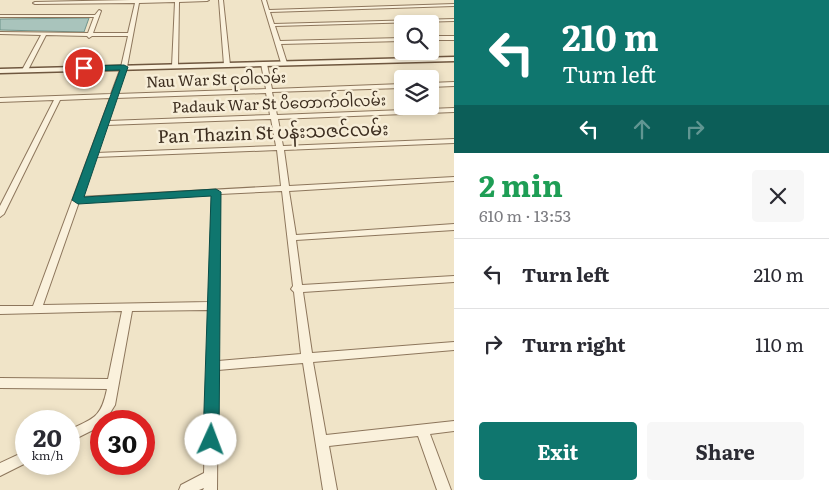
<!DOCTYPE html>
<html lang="en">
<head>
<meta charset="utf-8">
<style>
  :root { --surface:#fff; --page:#f7f7f7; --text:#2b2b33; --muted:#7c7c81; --line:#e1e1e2; --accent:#0f766e }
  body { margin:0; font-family:Literata,"Noto Sans Myanmar",serif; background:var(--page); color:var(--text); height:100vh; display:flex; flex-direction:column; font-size:19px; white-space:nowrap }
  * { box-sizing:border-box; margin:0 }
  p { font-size:16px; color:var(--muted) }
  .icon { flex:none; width:28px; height:28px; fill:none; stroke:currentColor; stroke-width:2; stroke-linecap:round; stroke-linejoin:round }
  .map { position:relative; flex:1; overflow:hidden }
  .panel { display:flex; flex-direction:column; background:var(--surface); width:375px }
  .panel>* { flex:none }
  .top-card { background:#0f766e; color:#fff; overflow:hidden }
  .controls { position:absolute; left:394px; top:15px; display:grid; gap:10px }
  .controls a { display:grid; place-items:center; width:45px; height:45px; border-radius:5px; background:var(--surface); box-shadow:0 2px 8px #0003; font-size:25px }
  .speed { position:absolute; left:15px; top:410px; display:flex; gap:10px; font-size:25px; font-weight:700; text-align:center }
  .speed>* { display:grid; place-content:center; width:65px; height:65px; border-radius:50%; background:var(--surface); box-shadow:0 2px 8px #0003; line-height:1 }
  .speed small { font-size:12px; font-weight:400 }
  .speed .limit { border:8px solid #d22; background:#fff; color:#111 }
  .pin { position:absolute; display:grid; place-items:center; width:42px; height:42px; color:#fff; margin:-21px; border:2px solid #fff; border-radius:50%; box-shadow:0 1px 5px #0007 }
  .me { position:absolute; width:55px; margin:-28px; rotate:2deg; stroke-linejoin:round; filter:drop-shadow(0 0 4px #0008) }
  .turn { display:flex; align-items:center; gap:18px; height:105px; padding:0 25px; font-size:22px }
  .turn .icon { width:65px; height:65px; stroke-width:2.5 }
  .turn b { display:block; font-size:35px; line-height:42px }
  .lanes { display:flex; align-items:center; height:48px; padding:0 25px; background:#0003; justify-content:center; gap:25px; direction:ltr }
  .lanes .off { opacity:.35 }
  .round { display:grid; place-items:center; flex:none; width:52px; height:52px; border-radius:5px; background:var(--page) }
  .overview { display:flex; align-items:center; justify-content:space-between; height:85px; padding:0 25px }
  h1 { font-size:30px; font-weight:700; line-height:38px; color:#1e9e55 }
  .action { display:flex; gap:10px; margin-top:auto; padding:10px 25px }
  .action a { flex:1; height:58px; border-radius:5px; background:var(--accent); color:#fff; font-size:20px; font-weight:700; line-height:58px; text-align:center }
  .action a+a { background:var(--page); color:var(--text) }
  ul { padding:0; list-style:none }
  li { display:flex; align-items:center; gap:15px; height:70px; padding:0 25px; border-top:1px solid var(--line) }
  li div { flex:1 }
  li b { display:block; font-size:19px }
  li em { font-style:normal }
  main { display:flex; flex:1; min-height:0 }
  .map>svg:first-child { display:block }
  .water { fill:#a9c4bc; stroke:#6f938a }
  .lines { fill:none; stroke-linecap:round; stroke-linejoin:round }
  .street-casing { stroke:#8d765c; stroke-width:2 }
  .secondary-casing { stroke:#6f573f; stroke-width:3 }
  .street { fill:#faf1dc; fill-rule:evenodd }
  .secondary { fill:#faf1dc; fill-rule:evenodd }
  .route { fill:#0f766e; stroke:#0a4d48 }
  .labels { text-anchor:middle; stroke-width:5; stroke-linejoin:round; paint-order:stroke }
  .far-street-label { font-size:15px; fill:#3d2e20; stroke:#f7eed8 }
  .street-label { font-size:18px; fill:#3d2e20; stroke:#f7eed8 }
</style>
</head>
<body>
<main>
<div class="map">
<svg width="454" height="490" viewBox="0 0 454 490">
  <rect width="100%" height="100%" fill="#f0e4c8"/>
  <path class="water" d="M89 18 84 32 0 30V19Z"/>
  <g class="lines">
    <g class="street-casing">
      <path id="street" d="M131 0H209L207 1 179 2 178 66 175 68 172 66 175 2 139 3 127 67 117 94 266 89 261 64 264 62 267 64 272 89 402 84V88L272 92 277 115 454 108V112L278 119 283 146 454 139V143L284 150 289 186 454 177V181L289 191 296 235 454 224V230L296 240 302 285 454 276V282L303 292 312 353 454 342V350L313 362 326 435 454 421V431L430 434 451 490H437L418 436 329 446 337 490H323L303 363 218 370 217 490H203L204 488 199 490H179L181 485 204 473 209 310 132 311 115 405 105 421H101V426L69 442V430C94 418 101 418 107 389L0 388V378L108 379 122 311 0 314V306H33L110 98 60 100 4 214 0 217V206L54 100 0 102V98L111 94 121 67 128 36H92L89 38 87 36 46 35 28 70 25 72 22 70 41 35 0 34V32L88 33 94 17H0V15H95L99 10 101 11 93 33H128L135 3 35 4 33 3 35 2ZM266 93 270 115 108 121 116 98ZM271 119 276 146 96 153 106 125ZM277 150 281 186 81 197 95 157ZM282 191 293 286 291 289 294 292 301 354 218 361 220 194ZM212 195 209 302 43 305 79 202Z
        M219 0H223L230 65 227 67 224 65Z
        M262 0H266L269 10 454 4V6L270 12 274 24 454 19V21L275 26 280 41 402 38V41L281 44 287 63 284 65 281 63Z
        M430 36H454V40H430Z
        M421 51H426L433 60 432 61H428Z
        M454 82V86L430 87V83Z
        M26 451V463L0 476V463Z"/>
    </g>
    <g class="secondary-casing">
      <path id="secondary" d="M454 57V61L0 73V69Z"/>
    </g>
    <use href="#street" class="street"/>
    <use href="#secondary" class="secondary"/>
  </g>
  <path class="route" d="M124 65 128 67 84 197 216 189 221 192 219 440 217 445 211 447 206 445 203 440 211 196 78 204 72 200 120 70 84 71 81 68 84 66Z"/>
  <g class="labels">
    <g class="far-street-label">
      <text transform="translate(216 80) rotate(-2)" y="5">Nau War St ငုဝါလမ်း</text>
      <text transform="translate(279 104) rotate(-2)" y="5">Padauk War St ပိတောက်ဝါလမ်း</text>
    </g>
    <g class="street-label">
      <text transform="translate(273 133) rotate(-2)" y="6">Pan Thazin St ပန်းသဇင်လမ်း</text>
    </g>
  </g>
</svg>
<div class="controls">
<a><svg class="icon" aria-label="search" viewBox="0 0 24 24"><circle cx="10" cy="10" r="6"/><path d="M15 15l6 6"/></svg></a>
<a><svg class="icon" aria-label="layers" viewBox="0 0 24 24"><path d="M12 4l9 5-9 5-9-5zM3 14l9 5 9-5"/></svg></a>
</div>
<div class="speed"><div>20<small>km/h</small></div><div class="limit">30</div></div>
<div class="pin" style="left:84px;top:68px;background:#d93025"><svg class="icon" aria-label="arrive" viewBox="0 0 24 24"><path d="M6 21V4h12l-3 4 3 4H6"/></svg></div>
<svg class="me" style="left:211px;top:440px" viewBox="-20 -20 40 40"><circle r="19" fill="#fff"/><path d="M0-13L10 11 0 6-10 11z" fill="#0f766e"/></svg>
</div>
<section class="panel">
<div class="top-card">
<div class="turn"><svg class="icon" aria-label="left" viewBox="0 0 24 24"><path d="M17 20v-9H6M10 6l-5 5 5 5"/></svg><div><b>210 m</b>Turn left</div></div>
<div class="lanes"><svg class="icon" aria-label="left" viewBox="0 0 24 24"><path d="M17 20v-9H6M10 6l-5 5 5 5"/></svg><svg class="icon off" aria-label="ahead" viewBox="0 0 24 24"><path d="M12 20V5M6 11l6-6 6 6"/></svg><svg class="icon off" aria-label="right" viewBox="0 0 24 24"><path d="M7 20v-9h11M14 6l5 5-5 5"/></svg></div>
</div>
<div class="overview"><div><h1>2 min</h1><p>610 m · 13:53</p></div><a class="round"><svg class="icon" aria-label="close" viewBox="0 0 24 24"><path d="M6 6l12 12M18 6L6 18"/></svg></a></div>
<ul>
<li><svg class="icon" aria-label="left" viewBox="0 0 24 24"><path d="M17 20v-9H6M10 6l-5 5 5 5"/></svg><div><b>Turn left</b></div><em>210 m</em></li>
<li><svg class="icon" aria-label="right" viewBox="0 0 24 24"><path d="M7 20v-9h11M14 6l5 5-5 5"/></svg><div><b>Turn right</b></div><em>110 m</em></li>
</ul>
<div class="action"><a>Exit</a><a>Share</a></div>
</section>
</main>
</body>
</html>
